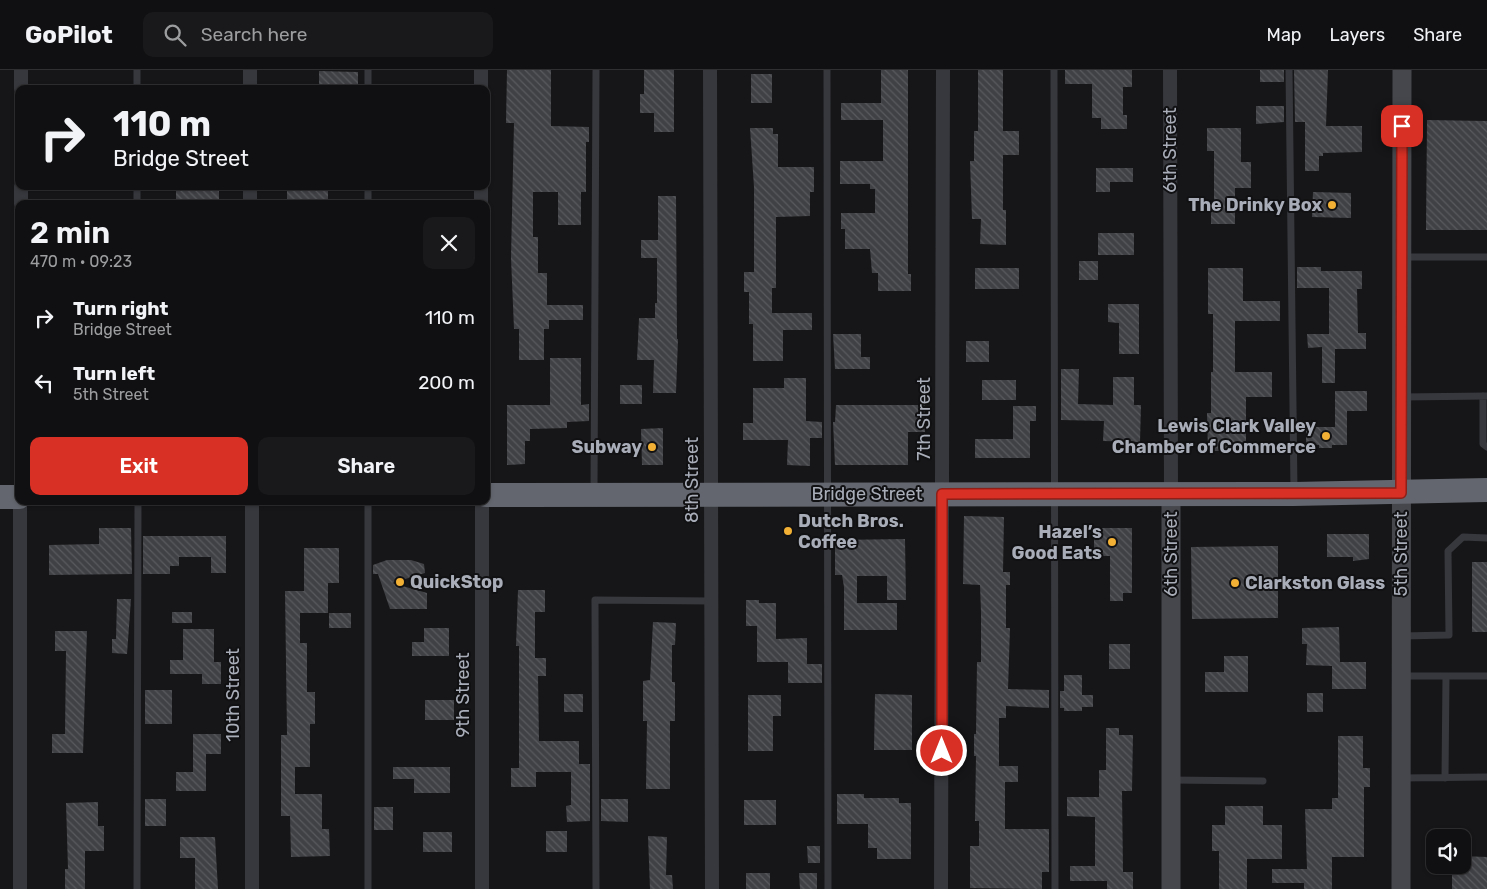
<!DOCTYPE html>
<html lang="en">
<head>
<meta charset="utf-8">
<style>
  :root { --surface:#101012; --page:#19191b; --text:#f1f3f6; --muted:#9c9d9f; --line:#303032; --accent:#d93025 }
  body { margin:0; font-family:Rubik,sans-serif; background:var(--page); color:var(--text); height:100vh; display:flex; flex-direction:column; font-size:19px; white-space:nowrap }
  * { box-sizing:border-box; margin:0 }
  p { font-size:16px; color:var(--muted) }
  .icon { flex:none; width:28px; height:28px; fill:none; stroke:currentColor; stroke-width:2; stroke-linecap:round; stroke-linejoin:round }
  .map { position:relative; flex:1; overflow:hidden }
  .details { position:absolute; left:15px; top:130px; width:475px; height:305px; display:flex; flex-direction:column; background:var(--surface); border-radius:10px; box-shadow:0 1px 4px #0004,0 0 0 1px var(--line) }
  .details>* { flex:none }
  .banner { position:absolute; left:15px; top:15px; width:475px; height:105px; border-radius:10px; box-shadow:0 1px 4px #0004,0 0 0 1px var(--line); background:#101012; color:var(--text); overflow:hidden }
  .buttons { position:absolute; left:1426px; top:759px; display:grid; gap:10px }
  .buttons a { display:grid; place-items:center; width:45px; height:45px; border-radius:10px; background:var(--surface); box-shadow:0 1px 4px #0004,0 0 0 1px var(--line); font-size:25px }
  .pin { position:absolute; display:grid; place-items:center; width:42px; height:42px; color:#fff; margin:-21px; border-radius:10px; box-shadow:0 2px 8px #0006 }
  .me { position:absolute; width:55px; margin:-28px; rotate:0deg; stroke-linejoin:round; filter:drop-shadow(0 0 4px #0008) }
  .turn { display:flex; align-items:center; gap:18px; height:105px; padding:0 15px; font-size:22px }
  .turn .icon { width:65px; height:65px; stroke-width:2.5 }
  .turn b { display:block; font-size:35px; line-height:42px }
  .round { display:grid; place-items:center; flex:none; width:52px; height:52px; border-radius:10px; background:var(--page) }
  .overview { display:flex; align-items:center; justify-content:space-between; height:85px; padding:0 15px }
  h1 { font-size:30px; font-weight:600; line-height:38px }
  .primary-button { display:flex; gap:10px; margin-top:auto; padding:10px 15px }
  .primary-button a { flex:1; height:58px; border-radius:10px; background:var(--accent); color:#fff; font-size:20px; font-weight:600; line-height:58px; text-align:center }
  .primary-button a+a { background:var(--page); color:var(--text) }
  ul { padding:0; list-style:none }
  li { display:flex; align-items:center; gap:15px; height:65px; padding:0 15px }
  li div { flex:1 }
  li b { display:block; font-size:19px }
  li em { font-style:normal }
  header { display:flex; align-items:center; gap:30px; box-sizing:border-box; height:70px; padding:0 25px; background:var(--surface); border-bottom:1px solid var(--line) }
  header strong { font-size:24px }
  nav { display:flex; gap:28px; margin-inline-start:auto; font-size:18px }
  .search { width:350px; height:45px; background:var(--page); display:flex; align-items:center; gap:12px; box-sizing:border-box; padding:0 18px; border-radius:10px; color:var(--muted); font-size:19px }
  .map>svg:first-child { display:block }
  .building { fill:url(#building-back-hatch) }
  .lines { fill:none; stroke-linecap:round; stroke-linejoin:round }
  .lane { stroke:#37383d; stroke-width:7 }
  .street { stroke:#37383d; stroke-width:14 }
  .secondary { stroke:#45474d; stroke-width:19 }
  .highway { stroke:#63666e; stroke-width:24 }
  .route-casing { stroke:#8d1f18; stroke-width:12 }
  .route { stroke:#d93025; stroke-width:9 }
  .poi-dot { fill:#f2b134; stroke:#111113; stroke-width:2 }
  .labels { text-anchor:middle; stroke-width:4; stroke-linejoin:round; paint-order:stroke }
  .street-label { font-size:18px; fill:#a8adb8; stroke:#111113 }
  .poi-label { font-size:18px; font-weight:bold; fill:#a8adb8; stroke:#111113; text-anchor:end }
</style>
</head>
<body>
<header>
<strong>GoPilot</strong>
<div class="search"><svg class="icon" aria-label="search" viewBox="0 0 24 24"><circle cx="10" cy="10" r="6"/><path d="M15 15l6 6"/></svg>Search here</div>
<nav><a>Map</a><a>Layers</a><a>Share</a></nav>
</header>
<div class="map">
<svg width="1487" height="819" viewBox="0 0 1487 819">
  <defs>
    <pattern id="building-back-hatch" width="6" height="6" patternUnits="userSpaceOnUse" patternTransform="scale(1.25)"><rect width="6" height="6" fill="#404145"/><path d="M-1 5l2 2M0 0l6 6M5-1l2 2" fill="none" stroke="#595a5e"/></pattern>
  </defs>
  <rect width="100%" height="100%" fill="#161618"/>
  <path class="building" d="M507 0H551V56L589 57V72H586V122H581V155H558V122H533V167H538V203H547V235H583V250H549V259H544V290H519V259H514L511 188 514 53H506Z
    M644 0H674V62H654V43H640V24H644Z
    M881 0H908V204H911V221H878V203H872L870 179H845V159H841V143H875V119H870V114H840V91H883V50H841V33H881Z
    M978 0H1003V61H1019V85H1003V140H1006V175L980 174 981 149H972L970 91H974V61H978Z
    M1065 0H1132V17H1123V45H1127V59H1101V48H1092V14H1065Z
    M1260 0H1284V12H1260Z
    M1294 0H1328L1326 56H1362V82L1323 83V86H1319V101H1305V52H1295Z
    M319 1 358 2V16H319Z
    M751 4H772V33H751Z
    M1256 36H1284V52L1256 54Z
    M1427 50 1487 51V160H1426Z
    M750 58H773V64H778V97H814V122H810V146L776 147V218H772V243H812V260H783V291H753V254H749V222H744V202H754V117Z
    M1207 58H1241V92H1251V118H1235V154H1211V133H1214V81H1207Z
    M1096 98H1133V112H1110V122H1096Z
    M176 116H219V134H176Z
    M287 116H328V134H287Z
    M1313 122 1351 123V148L1312 147Z
    M658 126H676L677 269H678L676 323H653L654 290H637L639 248H655V233H657V188H641V170H658Z
    M1098 163H1134V185H1098Z
    M1079 191H1098V210H1079Z
    M1297 197H1321V201H1362V219H1357L1358 263H1366V279H1335V313H1322V277L1308 278 1307 264H1329V218H1297Z
    M975 198H1019V219H975Z
    M1208 198H1243V231H1280V251H1235V302H1272V327H1246V381H1208L1207 343H1211V302H1213V244H1208Z
    M1108 234H1139V284H1119V253L1108 252Z
    M833 264H861V287H870V299H835Z
    M966 271H989V292H966Z
    M550 288H581V335L589 334V351L567 352V358L530 359V371H525V394L507 395V335H550Z
    M1061 299H1079L1078 334 1113 335V307H1134V335H1141L1140 372 1103 371 1104 351 1061 350Z
    M784 308H806V351L822 352V368H810V396L787 395 788 370H743V353H753V318H784Z
    M982 310H1016V330H982Z
    M620 315H642V334H620Z
    M1335 321H1367V341H1347V375H1332V378H1319V375H1306V357H1335Z
    M836 335H925V362H908V395H835L833 352H835Z
    M1013 336H1036V351H1030V388H975V369H1013Z
    M663 358V395H642L641 359Z
    M964 446 1004 447 1003 502H1010V515H1006V558H1010L1008 619 1049 620V638L1006 636V648H999V696H1018V712H1005V759H1049V802H1042V819L970 818V776H979V751H975L976 686H974V664H976L977 592H981V542L980 515 963 514Z
    M99 458H131L132 504 49 505V475L99 474Z
    M1094 458H1132V523H1123V531H1110V486H1094Z
    M1327 464H1369V489L1353 491V487H1327Z
    M143 466H226V503H211V487H179V496H170V504H143Z
    M905 469 906 530H887V506H857V533H897V560H844V517L842 505H835V470Z
    M1278 476V548L1192 549 1191 477Z
    M304 478H339V513H328V543H300V573H307V622H315V654H310V697H295V724H322V759H329L330 786 291 787 290 746H281V665H287L285 521H304Z
    M387 490H411L424 494 425 503 392 513 427 523V539H390L378 504H373V495Z
    M1472 492H1487V562H1472Z
    M518 520H545V542H535V588H546V606H538L539 671H579V694H590V751L567 752 566 736 571 735V702H536V717H511V698H519V576H516Z
    M117 529H131L127 584 112 583V569H116Z
    M746 530H759V533H776V569L807 568V594H822V613H788V592H757V556H746Z
    M172 542H192V553H172Z
    M329 543H351V558H329Z
    M653 552 676 553 675 575H672V612H675V651H670V719H646L647 651H643V611L650 610Z
    M1339 557 1340 592H1366V619H1332V596L1306 595 1307 574H1302V558Z
    M424 558H449V586H412V572H424Z
    M183 559H214V592H221V614H202V604H170V590H183Z
    M55 561H87L83 683H52V664H65L66 581H55Z
    M1109 574H1130V599H1109Z
    M1224 586H1248V622H1205V602H1224Z
    M1064 605H1082V625H1093V637H1082V641H1064V638H1060V621H1064Z
    M145 620H172V654H145Z
    M1307 623H1323V642H1307Z
    M564 624H583V642H564Z
    M875 624 912 625V680H874Z
    M748 625H781V646H773V681H748Z
    M425 630H454V650H425Z
    M1106 658H1119V665H1133L1132 721H1122L1123 802H1133V819H1107V811H1070V796H1095V747L1067 746V727H1099V700H1106Z
    M193 664H221V684H206V721H176V702H193Z
    M1338 666H1363V698H1370V717H1364V787H1332V819H1304V813H1272V799H1307L1305 739H1332V728H1338Z
    M393 697H450V723H414V709H393Z
    M837 724H864V728H899V733H911V789H877V778H868V754H837Z
    M145 729H166V756H145Z
    M601 729H628V752L601 751Z
    M744 730H776V755H744Z
    M98 732V756H104V781H85V819H65V799H68L66 733Z
    M1225 736H1263V755H1282V789H1247V819H1219V781H1212V755H1225Z
    M374 737H393V760H374Z
    M546 761H567V782H546Z
    M423 762H452V782H423Z
    M648 766 667 767 666 805H672L673 819H650Z
    M180 767H215L218 819H195V788H180Z
    M807 776H820V793H808Z
    M1462 786 1487 787V819H1452V795H1462Z
    M746 803H770V819H746Z
    M799 803H817V819H800Z"/>
  <g class="lines">
    <path class="lane" d="M137 0V19
      M827 0 828 819
      M1054 0 1055 819
      M1289 0 1294 421
      M368 19V0
      M137 116V134
      M368 134V116
      M1402 187H1487
      M1483 326V374L1487 377
      M1402 327 1487 326
      M594 422 596 0
      M1402 566 1449 565 1448 481 1463 467 1487 468
      M1401 606H1487
      M1402 708 1487 707
      M1445 708 1446 606
      M1171 710 1263 711
      M137 819 138 431
      M368 819V431
      M596 819 595 530 711 531"/>
    <path class="street" d="M250 0V19
      M481 0V19
      M710 0 712 819
      M1170 0 1171 424
      M21 19V0
      M250 116V134
      M481 116V134
      M21 134V116
      M252 431V819
      M20 819V431
      M482 819V431
      M941 819 943 0"/>
    <path class="secondary" d="M1171 424V819
      M1401 819 1402 0"/>
    <path class="highway" d="M486 425 1294 424 1487 420
      M0 427H19"/>
  </g>
  <g class="lines">
    <g class="route-casing">
      <path id="route" d="M942 681V424L1401 423 1402 56"/>
    </g>
    <use href="#route" class="route"/>
  </g>
  <g class="poi-dot">
    <circle cx="1332" cy="135" r="5"/>
    <circle cx="1326" cy="366" r="5"/>
    <circle cx="652" cy="377" r="5"/>
    <circle cx="788" cy="461" r="5"/>
    <circle cx="1112" cy="472" r="5"/>
    <circle cx="400" cy="512" r="5"/>
    <circle cx="1235" cy="513" r="5"/>
  </g>
  <g class="labels">
    <g class="street-label">
      <text transform="translate(1170 80) rotate(-90)" y="6">6th Street</text>
      <text transform="translate(924 349) rotate(-90)" y="6">7th Street</text>
      <text transform="translate(692 410) rotate(-90)" y="6">8th Street</text>
      <text x="867" y="430">Bridge Street</text>
      <text transform="translate(1171 484) rotate(-90)" y="6">6th Street</text>
      <text transform="translate(1401 484) rotate(-90)" y="6">5th Street</text>
      <text transform="translate(233 625) rotate(-90)" y="6">10th Street</text>
      <text transform="translate(463 625) rotate(-90)" y="6">9th Street</text>
    </g>
    <g class="poi-label">
      <text x="1322" y="141">The Drinky Box</text>
      <text x="1316" y="362">Lewis Clark Valley<tspan x="1316" dy="21">Chamber of Commerce</tspan></text>
      <text x="642" y="383">Subway</text>
      <text x="798" y="457" text-anchor="start">Dutch Bros.<tspan x="798" dy="21">Coffee</tspan></text>
      <text x="1102" y="468">Hazel’s<tspan x="1102" dy="21">Good Eats</tspan></text>
      <text x="410" y="518" text-anchor="start">QuickStop</text>
      <text x="1245" y="519" text-anchor="start">Clarkston Glass</text>
    </g>
  </g>
</svg>
<div class="buttons">
<a><svg class="icon" aria-label="sound" viewBox="0 0 24 24"><path d="M4 9h4l5-4v14l-5-4H4zM17 9q2 3 0 6"/></svg></a>
</div>
<div class="pin" style="left:1402px;top:56px;background:#d93025"><svg class="icon" aria-label="arrive" viewBox="0 0 24 24"><path d="M6 21V4h12l-3 4 3 4H6"/></svg></div>
<svg class="me" style="left:942px;top:681px" viewBox="-20 -20 40 40"><circle r="17" fill="#d93025" stroke="#fff" stroke-width="3"/><path d="M0-11L8 9 0 5-8 9z" fill="#fff"/></svg>
<div class="banner">
<div class="turn"><svg class="icon" aria-label="right" viewBox="0 0 24 24"><path d="M7 20v-9h11M14 6l5 5-5 5"/></svg><div><b>110 m</b>Bridge Street</div></div>
</div>
<section class="details">
<div class="overview"><div><h1>2 min</h1><p>470 m · 09:23</p></div><a class="round"><svg class="icon" aria-label="close" viewBox="0 0 24 24"><path d="M6 6l12 12M18 6L6 18"/></svg></a></div>
<ul>
<li><svg class="icon" aria-label="right" viewBox="0 0 24 24"><path d="M7 20v-9h11M14 6l5 5-5 5"/></svg><div><b>Turn right</b><p>Bridge Street</p></div><em>110 m</em></li>
<li><svg class="icon" aria-label="left" viewBox="0 0 24 24"><path d="M17 20v-9H6M10 6l-5 5 5 5"/></svg><div><b>Turn left</b><p>5th Street</p></div><em>200 m</em></li>
</ul>
<div class="primary-button"><a>Exit</a><a>Share</a></div>
</section>
</div>
</body>
</html>
